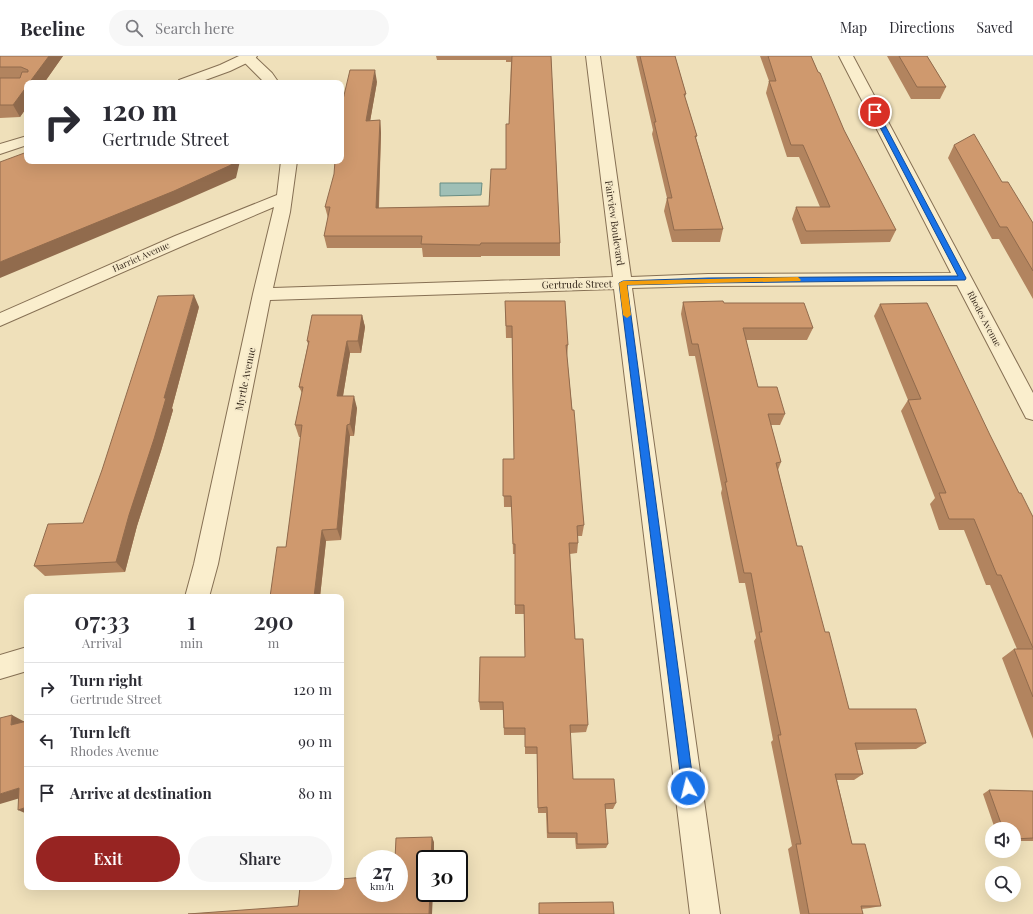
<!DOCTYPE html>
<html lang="en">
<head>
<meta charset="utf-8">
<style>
  :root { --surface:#fff; --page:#f7f7f7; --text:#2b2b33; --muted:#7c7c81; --line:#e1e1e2; --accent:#972422 }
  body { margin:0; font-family:"Playfair Display",serif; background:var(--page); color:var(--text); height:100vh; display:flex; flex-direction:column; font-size:15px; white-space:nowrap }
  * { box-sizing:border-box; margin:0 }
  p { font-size:13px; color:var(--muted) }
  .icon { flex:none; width:22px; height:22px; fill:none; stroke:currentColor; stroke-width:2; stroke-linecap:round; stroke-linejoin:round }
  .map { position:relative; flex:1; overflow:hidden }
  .details { position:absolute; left:24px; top:538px; width:320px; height:296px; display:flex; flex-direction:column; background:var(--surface); border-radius:8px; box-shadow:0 4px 16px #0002 }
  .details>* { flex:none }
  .top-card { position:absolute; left:24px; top:24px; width:320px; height:84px; border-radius:8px; box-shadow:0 4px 16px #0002; background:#fff; color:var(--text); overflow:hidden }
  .tools { position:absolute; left:985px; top:766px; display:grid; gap:8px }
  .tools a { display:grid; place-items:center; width:36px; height:36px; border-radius:50%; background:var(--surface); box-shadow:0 4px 16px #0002; font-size:20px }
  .speed { position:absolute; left:356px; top:794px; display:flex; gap:8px; font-size:20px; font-weight:700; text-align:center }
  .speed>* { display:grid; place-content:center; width:52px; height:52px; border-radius:50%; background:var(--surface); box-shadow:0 4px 16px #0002; line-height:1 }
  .speed small { font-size:10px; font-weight:400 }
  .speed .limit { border:2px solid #111; border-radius:6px; background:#fff; color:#111 }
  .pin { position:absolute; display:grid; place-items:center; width:34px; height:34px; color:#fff; margin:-17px; border:2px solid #fff; border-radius:50%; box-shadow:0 1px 4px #0007 }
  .me { position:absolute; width:44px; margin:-22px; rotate:352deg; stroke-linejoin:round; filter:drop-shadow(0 0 3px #0008) }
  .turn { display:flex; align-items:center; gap:14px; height:84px; padding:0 12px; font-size:18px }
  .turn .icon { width:52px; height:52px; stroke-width:2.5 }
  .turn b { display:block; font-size:28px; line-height:34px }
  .eta { display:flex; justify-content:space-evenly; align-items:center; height:68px; text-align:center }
  .eta b { font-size:24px; font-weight:600; line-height:28px }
  .button { display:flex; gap:8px; margin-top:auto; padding:8px 12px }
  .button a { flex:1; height:46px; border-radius:24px; background:var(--accent); color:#fff; font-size:16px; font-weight:600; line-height:46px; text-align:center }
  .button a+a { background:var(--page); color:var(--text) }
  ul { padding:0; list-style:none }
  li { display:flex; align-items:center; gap:12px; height:52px; padding:0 12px; border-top:1px solid var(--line) }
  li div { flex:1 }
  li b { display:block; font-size:15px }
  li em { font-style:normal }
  header { display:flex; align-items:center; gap:24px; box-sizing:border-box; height:56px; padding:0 20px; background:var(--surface); border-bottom:1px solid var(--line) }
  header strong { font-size:19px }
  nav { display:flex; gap:22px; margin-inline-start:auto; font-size:14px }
  .search { width:280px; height:36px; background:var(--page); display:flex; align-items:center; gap:10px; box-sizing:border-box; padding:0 14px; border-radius:22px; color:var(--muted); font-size:15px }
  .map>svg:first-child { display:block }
  .water { fill:#9fbfb6; stroke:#678d84 }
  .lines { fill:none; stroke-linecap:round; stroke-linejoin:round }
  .minor-casing { stroke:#867054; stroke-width:2 }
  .tertiary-casing { stroke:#867054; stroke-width:2 }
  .minor { fill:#faeecd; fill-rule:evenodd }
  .tertiary { fill:#faeecd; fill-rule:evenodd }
  .wall { fill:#b2845f }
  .shaded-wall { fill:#916b4d }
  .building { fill:#cf996e; stroke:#916b4d }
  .route { fill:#1a73e8; stroke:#114b97 }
  .slow { fill:#f59e0b }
  .labels { text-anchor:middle; stroke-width:4; stroke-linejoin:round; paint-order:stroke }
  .far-street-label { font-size:9px; fill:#34271a; stroke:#f6eaca }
  .street-label { font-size:10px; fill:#34271a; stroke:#f6eaca }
</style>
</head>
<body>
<header>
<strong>Beeline</strong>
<div class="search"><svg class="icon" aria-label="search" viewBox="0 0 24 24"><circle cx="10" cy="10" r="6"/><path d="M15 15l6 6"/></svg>Search here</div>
<nav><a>Map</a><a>Directions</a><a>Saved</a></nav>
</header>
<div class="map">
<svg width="1033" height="858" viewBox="0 0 1033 858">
  <rect width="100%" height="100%" fill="#efe0ba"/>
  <path class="water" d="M440 127H482L481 139 440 140Z"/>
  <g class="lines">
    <g class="minor-casing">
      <path id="minor" d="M241 0H254L272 17 279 27H265L242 4Z
        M586 0H600L631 221 708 218 951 217 839 0H853L1033 337V364L1026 362 957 229 708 230 632 232 720 858H690L614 233 270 244 218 508 209 541H185L194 508 253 238 274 151 187 188 0 270V257L175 180 277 139 281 105H297L290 156 273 232 613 221Z
        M27 591V615L0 623V599Z"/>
    </g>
    <g class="tertiary-casing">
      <path id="tertiary" d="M239 0H257L255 3 230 15 197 27H177L179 24 220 9Z
        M27 80V89L0 98V88Z"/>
    </g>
    <use href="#minor" class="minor"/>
    <use href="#tertiary" class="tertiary"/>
  </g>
  <path class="wall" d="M0 0H63L44 27H27V51L20 61 0 62Z
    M436 0H551L560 187V200H481V201H423L422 192H327L324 180 328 162 325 151 377 26 370 65 380 64 381 77 379 152 489 150 506 113 509 68 511 6H506V4H437Z
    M636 0H675L686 38 685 41 697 80 696 82 723 173 720 186H672L664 155 667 142 652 78 653 74Z
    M760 0H811L844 74 896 174 890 186 801 188 792 163 796 151H820L799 101H787L766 37 769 25Z
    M887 0H927L946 31 940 43H911Z
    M954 89 1002 126 1033 167V243L999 183H992L948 102Z
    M505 245 568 289 567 301 584 469 582 480H578V487L577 497 570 498 575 583 588 669 586 676 570 677 573 723 616 747 613 753H605L608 788 606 792 576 793 575 782H547L546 757H538L537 698H525V679H504L503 654H480L479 646 525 601 524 558H515V498H513L512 451H504L503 403H514L512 282H506Z
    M683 246 724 247 813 272 807 284H746L758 331 785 358 780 369H771L781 406 778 414 797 490 849 653 926 687 916 693 857 694 863 718 854 724H837L852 788 881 850 870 852 861 853 863 858H800L788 793 792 790 771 686 773 684 754 585 756 582 745 527H739L721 437 722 433 695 300H689L681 258Z
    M880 248 990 379 1019 437 1033 461V683L1002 602 1014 593H1017L990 529H986L964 474H939L930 448 935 442 901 355 908 344 874 260Z
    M199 251 172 352 173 354 161 395 137 470 125 516 45 520 34 510 83 467Z
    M362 259 365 271 361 297H350L343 340 357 352 354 380H350L341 484 326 485 320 541H270L286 491 301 381H299L295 369 302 337 299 331 308 288 307 285Z
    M989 734 1033 735V785H1014V773H995L983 738Z"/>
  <path class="shaded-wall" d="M49 0H63L44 27H29Z
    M375 14 377 26 368 77 366 65Z
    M27 30V51L20 61 13 49Z
    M380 64 381 77 378 165 376 152Z
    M233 105H240L236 122 179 147 0 222V206Z
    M194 239 199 251 172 352 173 354 161 395 137 470 125 516 116 506 129 459 164 342Z
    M362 259 365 271 361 297 358 285Z
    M347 285 350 297 341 352 337 340Z
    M354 340 357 352 354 380 350 368Z
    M347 369 350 380 341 484 337 473Z
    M322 474 326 485 320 541H314Z
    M12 659 25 666 11 669Z
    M19 732 27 740 0 748V738Z
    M27 751V758L18 754Z
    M432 781 434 786V803H431Z
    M430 837H433L432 858H429Z"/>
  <path class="building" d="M0 0H49L29 27H27V30L13 49H0V22H20L22 16H28V14L21 11H0Z
    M512 0H551L560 187H481L480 189 421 188 422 180H324L330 151H325L334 118 335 105H341V52L350 14H375L366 65 380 64 376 152 489 150 491 113H506V68H509Z
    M640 0H675L686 38H684L697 80H695L723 173 674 174 667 142H672L654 66H656Z
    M768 0H811L818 16 820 17 844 74 896 174 806 175 796 151H830L803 89H791L769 25H776Z
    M899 0H927L946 31H917Z
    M974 78 1002 126H1008L1033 167V215L1007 171H1000L954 89Z
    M27 96V105H233L231 109 174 135 0 206V106Z
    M194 239 164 342H166L154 383 129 459 116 506 34 510 48 468 83 467 102 414 158 240Z
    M505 245H565L568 289H566L572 354H574L584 469 577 470 578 487H569L575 583H583L588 669H570L573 723H614L616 747 605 748 608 788H577V777H548L547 751 538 752 537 691H525V672H504L503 646H479L480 601H525L524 549H515V488H513L511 440H503V403H514L512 270H506Z
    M723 245 724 247H804L813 272H743L758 331H777L785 358H768L781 406 776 407 797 490H802L825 576H829L849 653H916L926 687H855L863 718H835L852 788H865L881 850H861L863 858H809L796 788H801L778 679H781L759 576H762L751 517H744L725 426H727L698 288H692L683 246Z
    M927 247 990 379 1019 437H1021L1033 461V592L1001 519H997L974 463H949L939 437H946L908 344 921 343 880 248Z
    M312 259H362L358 285H347L337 340H354L350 368 347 369 337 473 322 474 314 541H270L277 491H286L302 369H295L303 331H299L309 285H307Z
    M1014 593H1033V641Z
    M12 659 11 669 27 665V751L18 754 19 732 0 738V662Z
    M989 734 1033 735V782L1014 783V773H1003Z
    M432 781 431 803H425V837H430L429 858H188L298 850 300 831H341V823L365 821V837H399V803H395L396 782Z
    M613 846 614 858H539V847Z"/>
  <path class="route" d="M873 54 878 56 966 222 965 224 708 227 627 229 694 732 692 736 688 738 684 736 682 732 619 227 623 225 708 222 958 220 872 56Z"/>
  <path class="slow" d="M798 221 801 224 800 225 627 229 631 259 627 262 623 259 619 227 623 225Z"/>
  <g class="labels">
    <g class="far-street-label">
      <text transform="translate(141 201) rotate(-24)" y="3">Harriet Avenue</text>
      <text transform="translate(984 263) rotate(62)" y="3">Rhodes Avenue</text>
    </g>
    <g class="street-label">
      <text transform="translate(615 167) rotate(82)" y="4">Fairview Boulevard</text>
      <text transform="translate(577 228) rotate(-1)" y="4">Gertrude Street</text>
      <text transform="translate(245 323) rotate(-78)" y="4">Myrtle Avenue</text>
    </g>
  </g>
</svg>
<div class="tools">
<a><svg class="icon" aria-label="sound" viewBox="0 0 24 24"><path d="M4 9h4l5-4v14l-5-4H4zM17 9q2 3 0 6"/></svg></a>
<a><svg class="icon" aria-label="search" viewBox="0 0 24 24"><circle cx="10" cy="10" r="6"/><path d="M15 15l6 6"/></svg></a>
</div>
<div class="speed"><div>27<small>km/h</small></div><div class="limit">30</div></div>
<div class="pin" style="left:875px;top:56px;background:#d93025"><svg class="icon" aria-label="arrive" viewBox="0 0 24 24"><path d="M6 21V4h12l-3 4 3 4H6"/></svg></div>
<svg class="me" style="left:688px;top:732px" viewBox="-20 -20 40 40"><circle r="17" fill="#1a73e8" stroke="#fff" stroke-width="3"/><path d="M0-11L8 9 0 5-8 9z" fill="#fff"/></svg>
<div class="top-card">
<div class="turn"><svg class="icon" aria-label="right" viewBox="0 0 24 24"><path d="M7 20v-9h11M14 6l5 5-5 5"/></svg><div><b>120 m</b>Gertrude Street</div></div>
</div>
<section class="details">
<div class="eta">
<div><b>07:33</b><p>Arrival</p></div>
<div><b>1</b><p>min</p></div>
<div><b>290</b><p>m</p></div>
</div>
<ul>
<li><svg class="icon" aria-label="right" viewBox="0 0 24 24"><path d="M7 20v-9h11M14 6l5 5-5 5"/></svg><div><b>Turn right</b><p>Gertrude Street</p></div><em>120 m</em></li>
<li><svg class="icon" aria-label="left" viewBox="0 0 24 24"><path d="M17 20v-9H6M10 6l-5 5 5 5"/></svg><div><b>Turn left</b><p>Rhodes Avenue</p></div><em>90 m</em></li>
<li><svg class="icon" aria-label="arrive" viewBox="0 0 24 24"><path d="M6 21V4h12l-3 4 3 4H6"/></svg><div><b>Arrive at destination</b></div><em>80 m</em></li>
</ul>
<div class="button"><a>Exit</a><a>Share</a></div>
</section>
</div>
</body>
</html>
